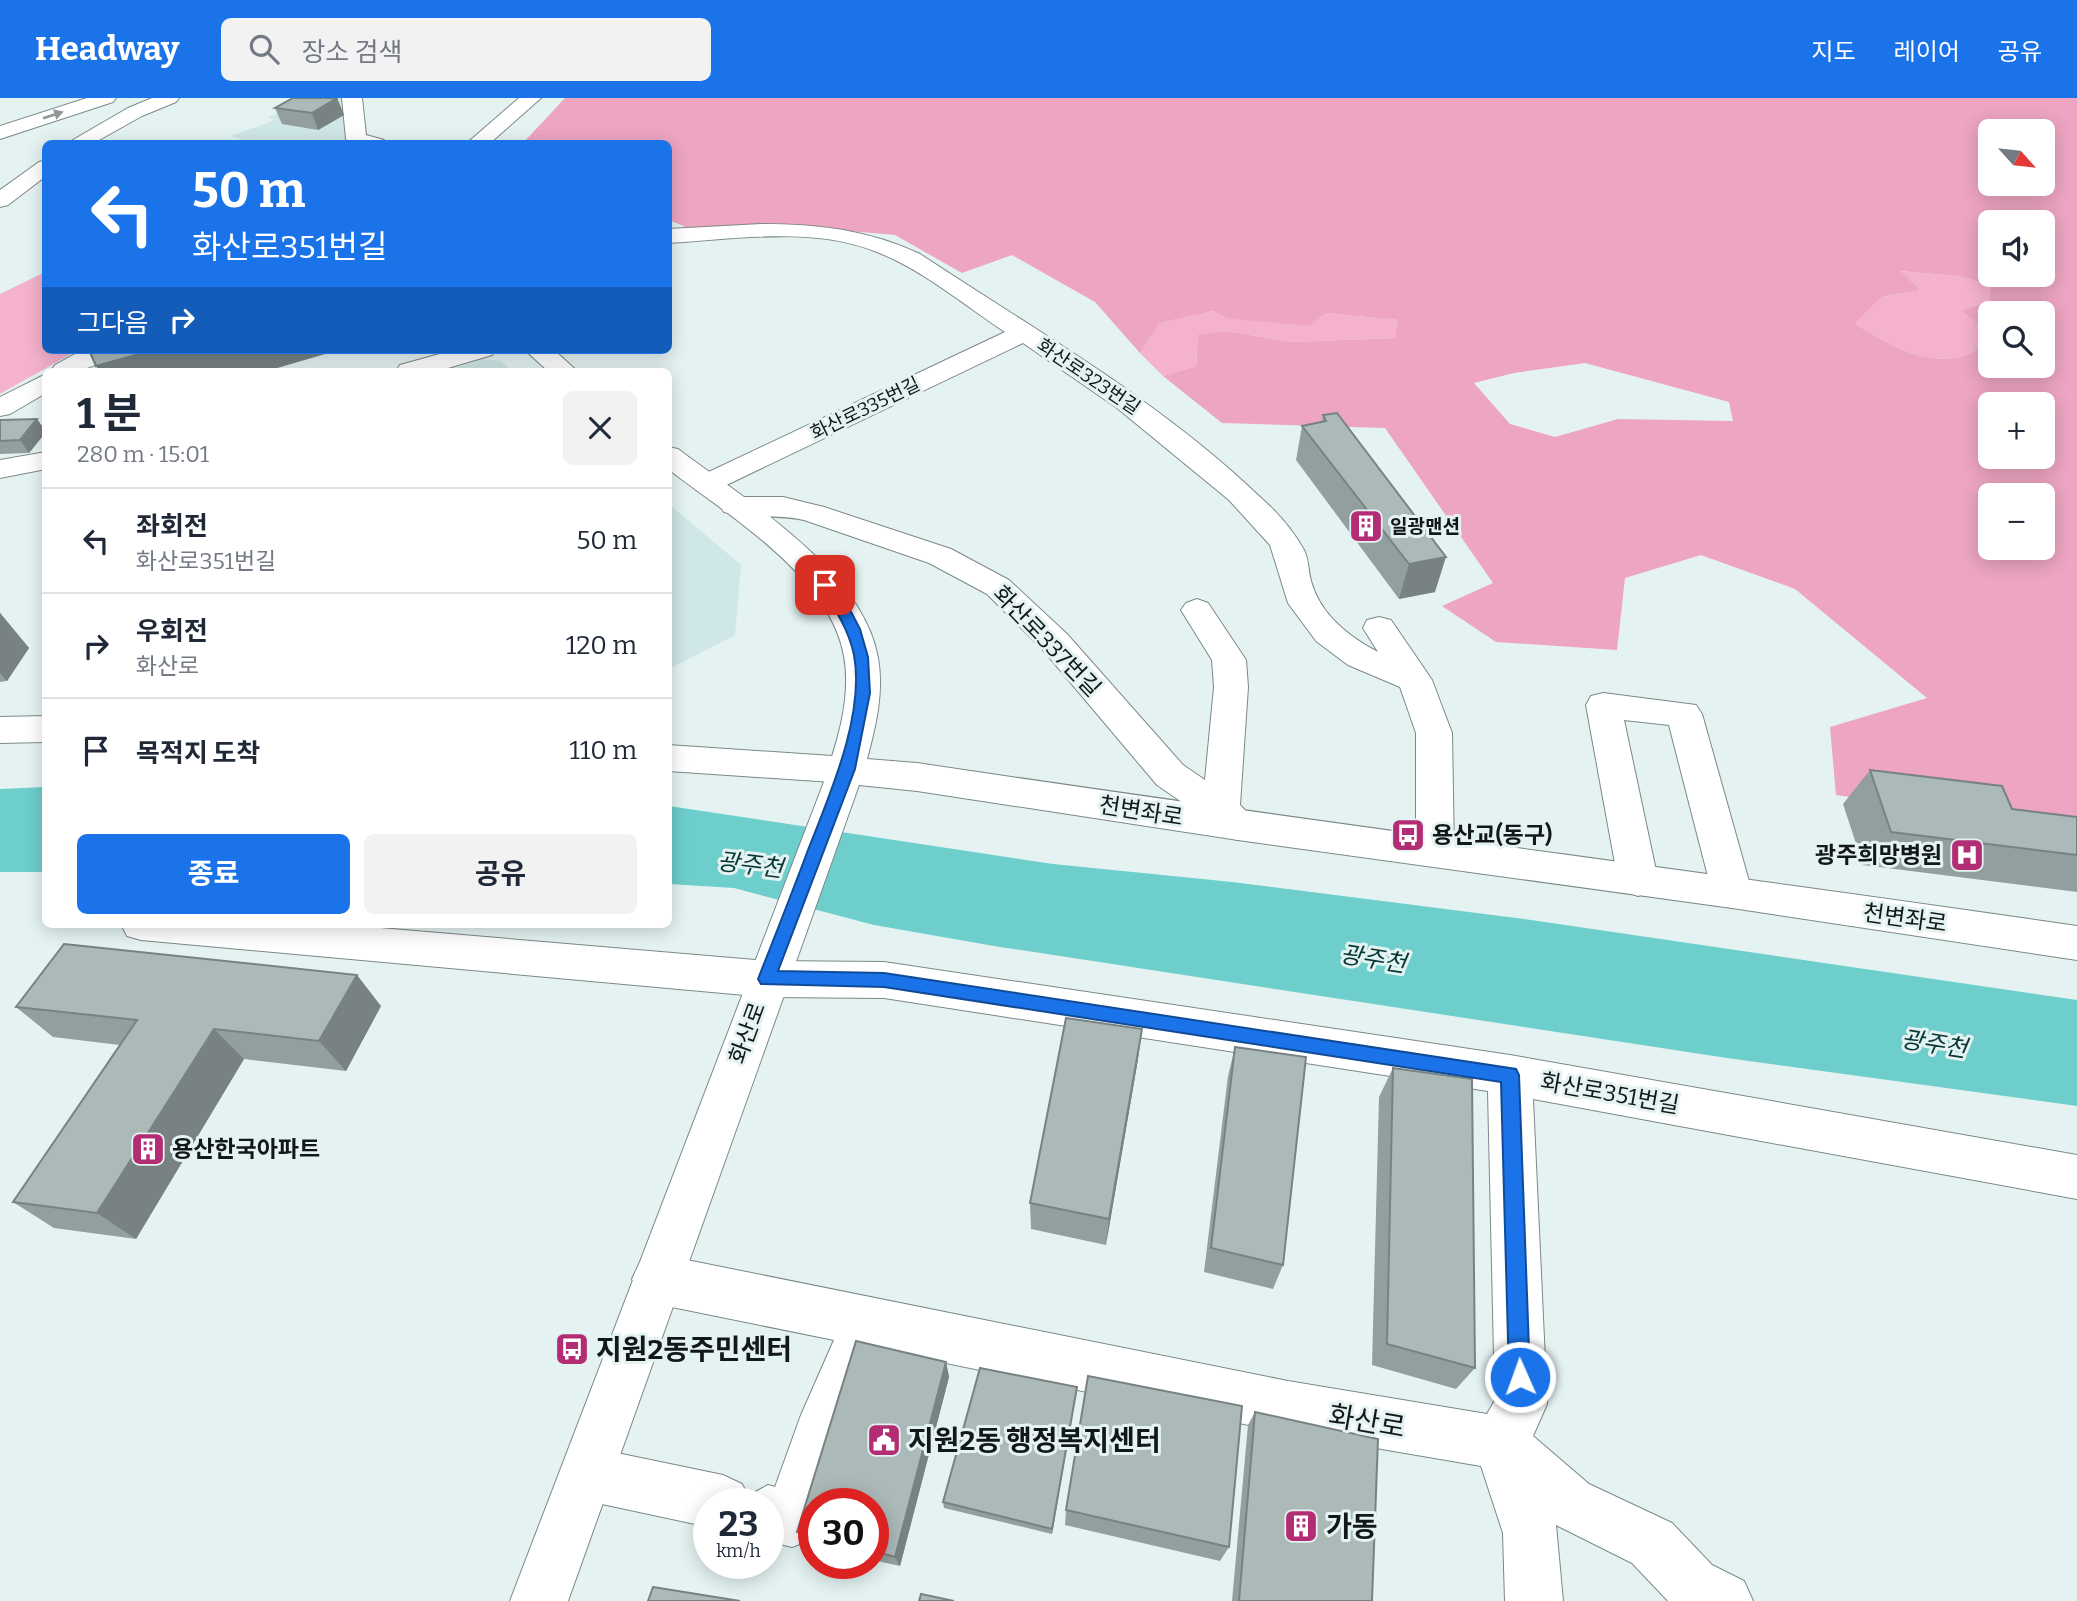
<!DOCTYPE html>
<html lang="ko">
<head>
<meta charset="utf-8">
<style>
  :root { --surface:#fff; --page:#f2f2f3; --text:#1f2937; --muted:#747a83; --line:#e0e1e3; --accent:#1a73e8 }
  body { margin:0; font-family:Bitter,"Noto Sans KR",serif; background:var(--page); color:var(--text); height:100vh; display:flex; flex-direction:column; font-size:26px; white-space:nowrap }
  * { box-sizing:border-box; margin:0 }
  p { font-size:23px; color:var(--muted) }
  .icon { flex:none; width:38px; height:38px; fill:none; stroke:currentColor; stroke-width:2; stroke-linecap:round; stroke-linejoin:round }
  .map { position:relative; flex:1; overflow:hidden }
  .panel { position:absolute; left:42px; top:270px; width:630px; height:560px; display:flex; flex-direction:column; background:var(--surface); border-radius:10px; box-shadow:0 4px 18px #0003 }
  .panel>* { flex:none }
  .banner { position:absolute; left:42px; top:42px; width:630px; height:214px; border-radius:10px; box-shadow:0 4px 18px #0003; background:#1a73e8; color:#fff; overflow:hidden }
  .needle { width:46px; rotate:117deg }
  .tools { position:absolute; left:1978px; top:21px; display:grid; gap:14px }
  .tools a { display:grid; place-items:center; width:77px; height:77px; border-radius:10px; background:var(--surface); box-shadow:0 4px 18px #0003; font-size:35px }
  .speed { position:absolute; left:693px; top:1390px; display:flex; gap:14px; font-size:35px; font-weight:700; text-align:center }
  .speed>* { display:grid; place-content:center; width:91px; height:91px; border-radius:50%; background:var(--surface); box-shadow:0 4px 18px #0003; line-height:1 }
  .speed small { font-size:18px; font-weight:400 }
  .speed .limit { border:10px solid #d22; background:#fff; color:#111 }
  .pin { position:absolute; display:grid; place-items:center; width:60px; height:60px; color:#fff; margin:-30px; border-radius:14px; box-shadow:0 4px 10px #0006 }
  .me { position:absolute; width:77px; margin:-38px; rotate:358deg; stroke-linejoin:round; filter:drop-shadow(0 0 5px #0008) }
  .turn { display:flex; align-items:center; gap:24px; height:147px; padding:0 35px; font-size:32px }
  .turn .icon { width:91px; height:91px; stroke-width:2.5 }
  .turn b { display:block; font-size:49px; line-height:60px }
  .then { display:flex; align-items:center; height:66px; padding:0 35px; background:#0003; gap:14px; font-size:26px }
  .round { display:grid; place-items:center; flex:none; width:74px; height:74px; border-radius:10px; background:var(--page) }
  .head { display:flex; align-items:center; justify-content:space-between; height:119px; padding:0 35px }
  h1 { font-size:42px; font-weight:700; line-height:52px }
  .button { display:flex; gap:14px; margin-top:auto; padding:14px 35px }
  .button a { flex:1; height:80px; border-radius:10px; background:var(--accent); color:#fff; font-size:28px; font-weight:700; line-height:80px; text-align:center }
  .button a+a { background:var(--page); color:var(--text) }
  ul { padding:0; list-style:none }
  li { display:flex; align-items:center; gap:21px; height:105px; padding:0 35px; border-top:2px solid var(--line) }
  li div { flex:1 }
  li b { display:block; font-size:26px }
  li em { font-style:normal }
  header { display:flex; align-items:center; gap:42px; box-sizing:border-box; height:98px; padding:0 35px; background:var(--accent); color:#fff }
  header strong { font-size:33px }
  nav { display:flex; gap:38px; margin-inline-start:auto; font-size:24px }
  .search { width:490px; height:63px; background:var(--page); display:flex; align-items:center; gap:18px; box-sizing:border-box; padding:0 24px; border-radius:10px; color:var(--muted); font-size:26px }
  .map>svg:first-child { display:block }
  .built { fill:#cfe7e6 }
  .green { fill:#f4b2cc }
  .forest { fill:#eda5c2; fill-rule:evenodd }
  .water { fill:#6dcecb }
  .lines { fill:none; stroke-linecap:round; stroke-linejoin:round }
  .minor-casing { stroke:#7b8888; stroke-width:2 }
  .major-casing { stroke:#7b8888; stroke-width:2 }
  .highway-casing { stroke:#7b8888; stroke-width:2 }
  .minor { fill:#fff; fill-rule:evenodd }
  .major { fill:#fff; fill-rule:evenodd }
  .highway { fill:#fff; fill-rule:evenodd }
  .wall { fill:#939f9f }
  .shaded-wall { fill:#788282 }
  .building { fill:#abb9b9; stroke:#788282; stroke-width:2 }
  .oneway { fill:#949797 }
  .route { fill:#1a73e8; stroke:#114b97; stroke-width:2 }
  .labels { text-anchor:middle; stroke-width:6; stroke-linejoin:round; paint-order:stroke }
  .far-street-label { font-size:19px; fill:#121717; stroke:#e4f3f2 }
  .far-poi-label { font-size:19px; font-weight:bold; fill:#121717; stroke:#e4f3f2; text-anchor:start }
  .street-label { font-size:23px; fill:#121717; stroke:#e4f3f2 }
  .poi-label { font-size:23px; font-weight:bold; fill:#121717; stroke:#e4f3f2; text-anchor:start }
  .water-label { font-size:24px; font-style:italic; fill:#073837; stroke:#e4f3f2 }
  .near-poi-label { font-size:28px; font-weight:bold; fill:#121717; stroke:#e4f3f2; text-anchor:start }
  .near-street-label { font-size:28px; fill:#121717; stroke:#e4f3f2 }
</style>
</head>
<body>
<header>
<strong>Headway</strong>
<div class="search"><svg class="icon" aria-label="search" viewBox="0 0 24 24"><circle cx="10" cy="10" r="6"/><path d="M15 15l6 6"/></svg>장소 검색</div>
<nav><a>지도</a><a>레이어</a><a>공유</a></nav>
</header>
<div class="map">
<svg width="2077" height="1503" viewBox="0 0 2077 1503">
  <rect width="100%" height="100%" fill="#e4f3f2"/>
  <path class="built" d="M314 0H348L346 42 365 45H253L231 38 275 22 268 19Z
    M483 261 501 263 512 273H447Z
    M669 406 741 467 735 537 669 571Z"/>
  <path class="green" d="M1899 173 1958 178 1992 187 1989 204 1961 212 1990 236V243C1983 247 1974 254 1966 257 1925 270 1889 246 1855 226L1882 199 1920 192Z
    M45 174 46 252H78L0 296V196Z
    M1213 213 1226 220 1325 215 1399 222 1395 240 1291 244 1227 233 1198 238 1196 268 1163 278 1140 255 1160 225Z"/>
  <path class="forest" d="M565 0H2077V743L1972 717 1836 697 1830 629 1927 600 1795 491 1701 457 1625 480 1617 552 1496 544 1442 508 1493 485 1385 330 1222 325 1163 278 1196 268 1198 237 1227 233 1291 244 1395 240 1398 222 1325 215 1310 228 1226 220 1213 213 1160 225 1140 255 1095 204 1012 157 962 175 895 137 782 127 695 133 669 122 668 46H522ZM1990 33H2042V86H1990ZM1990 124H2042V177H1990ZM1900 173 1958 178 1991 187 1989 204 1961 212 1990 236V215H2042V268H1990V243C1983 247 1974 254 1966 257 1925 270 1889 246 1855 226L1882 199 1920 192ZM1585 265 1729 304 1733 323 1618 321 1555 339 1510 326 1474 285 1514 275ZM1990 306H2042V359H1990ZM1990 397H2042V450H1990Z"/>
  <path class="water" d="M45 689V774H0V691Z
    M669 708 1053 766 1232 784 1531 822 2077 902V1008L1727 960 994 848 874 827 734 790 669 786Z"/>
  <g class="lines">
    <g class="minor-casing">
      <path id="minor" d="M342 0H362L366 37 384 42 387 46 349 45 346 41Z
        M761 126C818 126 869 132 920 156 1036 233 1159 302 1260 399 1277 414 1293 432 1304 452 1309 462 1308 472 1311 483 1320 516 1349 539 1378 554L1363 530 1367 522 1379 519 1391 522 1432 582 1452 635 1454 754 1449 765 1435 769 1421 765 1416 754V635L1400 589 1348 567 1316 543 1288 505 1270 447 1229 402 1117 310 1023 245 716 392 706 395 696 392 691 386 696 380 1005 234C964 207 923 172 877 154 813 128 735 141 668 145V131Z
        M82 252H114C99 273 74 273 51 273L55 267Z
        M454 252H496L492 257 438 273H396L400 267Z
        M46 276V295L10 316 0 318V299Z
        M46 354V371L0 380V362Z
        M735 399H783L824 409 951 451 1009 482 1067 536 1183 667 1205 682 1214 589 1212 562 1181 512 1186 505 1197 501 1208 505 1246 562 1248 589 1240 707 1251 718 1257 728 1251 738 1238 742 1225 738 1208 722 1157 687 1043 552 987 496 929 465 804 422C777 416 750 421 724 414L720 408 724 402Z
        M1603 595 1696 607 1702 616 1752 794 1746 805 1732 810 1718 805 1712 794 1669 627 1624 622 1658 782 1652 793 1638 798 1624 793 1618 782 1586 607 1591 598Z
        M46 618V644L0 645V619Z
        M668 647 847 659 860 663 865 672 860 681 847 685 668 673Z
        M121 826H333L767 863 884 864 1510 957 2077 1057V1101L1533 1001 1547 1306 1533 1338 1589 1386 1672 1425 1712 1467 1744 1483 1753 1503H1668L1632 1465 1556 1427 1563 1503H1505L1503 1435 1481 1368 1288 1335 882 1252 853 1320 825 1405H814L812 1441 792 1449 768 1443V1405H709V1429L588 1403 569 1395 561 1376 569 1357 588 1349 723 1377 742 1386 748 1398 768 1387 775 1389 801 1317 834 1242 657 1206 640 1198 632 1181 640 1164 657 1156 1288 1283 1487 1316 1495 1302 1488 993 884 900 767 899 141 842 127 838Z"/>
    </g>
    <g class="major-casing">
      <path id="major" d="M519 0H541L489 46H466Z
        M525 252H554L577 273H548Z
        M668 349 678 351C744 401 863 472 878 560 884 594 876 628 867 661L917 665C1303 723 1691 772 2077 828V862L1732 810 1238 742 917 693 859 687 568 1503H510L822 689C836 648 852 602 844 558 830 478 729 418 668 371Z"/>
    </g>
    <g class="highway-casing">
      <path id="highway" d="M87 0H116L113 4 0 41V28Z
        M152 0H179L176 4 142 18 92 46H66L128 10Z
        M46 62V78L8 107 0 109V92L39 64Z"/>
    </g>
    <use href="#minor" class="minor"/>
    <use href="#major" class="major"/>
    <use href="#highway" class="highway"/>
  </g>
  <path class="wall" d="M337 0 344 17 318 32 282 26 275 10Z
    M1323 317 1435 494 1399 501 1296 362 1302 328 1322 324Z
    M37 321 46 334 29 355 0 356V322Z
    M0 515 29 550 7 583 0 584Z
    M1870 672 2012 711 2077 719V794L1863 767 1843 706Z
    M381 908 346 973 244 961 136 1141 54 1130 13 1104 120 947 53 939 16 909Z
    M1235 949 1283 1167 1273 1191 1204 1174 1228 978Z
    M1138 961 1106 1147 1031 1131 1030 1105Z
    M1393 970 1475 1270 1456 1291 1372 1267 1379 999Z
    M856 1243 946 1264 949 1279 900 1468 873 1462V1405H814V1446L805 1444 797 1434Z
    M1076 1296 1052 1436 944 1410 943 1404Z
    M1255 1314 1372 1503H1232L1248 1327Z
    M1066 1412 1229 1449 1220 1463 1065 1427Z"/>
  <path class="shaded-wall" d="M337 0 344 17 318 32 312 15Z
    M154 252H339L267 273H99L96 268Z
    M37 321 46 334 29 355 20 342Z
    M1446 459 1435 494 1399 501 1409 466Z
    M0 515 29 550 7 583 0 575Z
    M357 877 381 908 346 973 319 943Z
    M214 931 244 961 136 1141 97 1115Z
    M1142 931 1138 961 1106 1147 1109 1121Z
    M946 1264 949 1279 900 1468 895 1459Z
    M1077 1289 1076 1296 1052 1436V1431Z"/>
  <path class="building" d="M293 0H337L312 15 275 10Z
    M89 252H154L96 268Z
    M1337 315 1446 459 1409 466 1302 328 1326 323 1323 317Z
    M37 321 20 342 0 343V322Z
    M1870 672 2002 688 2012 711 2077 719V757L1891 734Z
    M64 846 357 877 319 943 214 931 97 1115 13 1104 137 922 16 909Z
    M1066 920 1142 931 1109 1121 1030 1105Z
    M1235 949 1306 959 1283 1167 1211 1150Z
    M1393 970 1472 981 1475 1270 1387 1246Z
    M856 1243 946 1264 895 1459 873 1453V1405H814V1438L797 1434Z
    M980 1270 1077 1289 1052 1431 943 1404Z
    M1088 1278 1242 1308 1229 1449 1066 1412Z
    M1255 1314 1378 1341 1372 1503H1239Z
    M653 1489 740 1503H648Z
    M921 1496 954 1503H919Z"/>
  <defs><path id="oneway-solid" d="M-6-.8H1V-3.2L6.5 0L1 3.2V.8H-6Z" transform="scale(1.75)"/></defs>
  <use class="oneway" href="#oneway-solid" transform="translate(53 17) rotate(-18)"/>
  <path class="route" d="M825 483 830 484 846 504 860 531 868 559 870 595 855 671 778 873 884 875 1516 971 1519 977 1530 1279 1527 1286 1520 1289 1512 1286 1509 1279 1501 984 884 889 761 886 758 881C775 838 792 795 808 752 830 696 865 617 854 557 848 529 834 510 819 487Z"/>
  <defs>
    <g id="building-square" transform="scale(1.75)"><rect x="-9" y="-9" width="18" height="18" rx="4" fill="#b22d73" stroke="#e4f3f2"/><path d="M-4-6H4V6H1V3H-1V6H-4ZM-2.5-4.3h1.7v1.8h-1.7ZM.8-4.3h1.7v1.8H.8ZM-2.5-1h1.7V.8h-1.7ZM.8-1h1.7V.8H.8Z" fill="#fff"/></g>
    <g id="bus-square" transform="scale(1.75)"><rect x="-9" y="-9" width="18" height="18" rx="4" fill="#b22d73" stroke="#e4f3f2"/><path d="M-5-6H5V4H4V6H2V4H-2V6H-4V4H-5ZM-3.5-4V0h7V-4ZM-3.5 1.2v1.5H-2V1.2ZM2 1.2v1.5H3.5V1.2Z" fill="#fff"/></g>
    <g id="hospital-square" transform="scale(1.75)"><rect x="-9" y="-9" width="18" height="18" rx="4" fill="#b22d73" stroke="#e4f3f2"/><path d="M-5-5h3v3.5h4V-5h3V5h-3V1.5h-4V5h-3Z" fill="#fff"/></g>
    <g id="civic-square" transform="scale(1.75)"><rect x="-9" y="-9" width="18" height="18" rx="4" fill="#b22d73" stroke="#e4f3f2"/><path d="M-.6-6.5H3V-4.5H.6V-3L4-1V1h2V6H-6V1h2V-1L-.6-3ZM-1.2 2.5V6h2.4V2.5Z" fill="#fff"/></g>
  </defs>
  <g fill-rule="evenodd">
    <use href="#building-square" x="1366" y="428"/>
    <use href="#bus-square" x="1408" y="737"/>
    <use href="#hospital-square" x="1967" y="757"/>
    <use href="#building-square" x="148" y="1051"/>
    <use href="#bus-square" x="572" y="1251"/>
    <use href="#civic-square" x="884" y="1342"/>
    <use href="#building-square" x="1301" y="1428"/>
  </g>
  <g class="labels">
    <g class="far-street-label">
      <text transform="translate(1089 278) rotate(34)" y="7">화산로323번길</text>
      <text transform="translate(865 310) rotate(-26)" y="7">화산로335번길</text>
    </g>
    <g class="far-poi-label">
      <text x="1390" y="435">일광맨션</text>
    </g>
    <g class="street-label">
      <text transform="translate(1047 543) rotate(46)" y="8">화산로337번길</text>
      <text transform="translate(1141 713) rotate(9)" y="8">천변좌로</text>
      <text transform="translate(1905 820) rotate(8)" y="8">천변좌로</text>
      <text transform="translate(747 935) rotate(-70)" y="8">화산로</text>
      <text transform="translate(1610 995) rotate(10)" y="8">화산로351번길</text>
    </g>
    <g class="poi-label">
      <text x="1432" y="745">용산교(동구)</text>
      <text x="1942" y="765" text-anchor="end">광주희망병원</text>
      <text x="172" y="1059">용산한국아파트</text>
    </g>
    <g class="water-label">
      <text transform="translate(750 767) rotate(7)" y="8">광주천</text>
      <text transform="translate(1373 861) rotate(9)" y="8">광주천</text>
      <text transform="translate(1934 946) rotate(9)" y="8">광주천</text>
    </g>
    <g class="near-poi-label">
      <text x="596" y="1261">지원2동주민센터</text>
      <text x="908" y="1352">지원2동 행정복지센터</text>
      <text x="1326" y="1438">가동</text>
    </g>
    <g class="near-street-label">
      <text transform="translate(1367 1323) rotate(10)" y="10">화산로</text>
    </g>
  </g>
</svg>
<div class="tools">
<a><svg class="needle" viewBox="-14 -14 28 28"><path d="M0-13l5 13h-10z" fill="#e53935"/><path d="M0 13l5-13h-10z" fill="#747a83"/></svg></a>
<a><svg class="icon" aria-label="sound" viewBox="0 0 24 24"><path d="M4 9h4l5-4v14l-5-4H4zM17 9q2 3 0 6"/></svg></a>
<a><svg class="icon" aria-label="search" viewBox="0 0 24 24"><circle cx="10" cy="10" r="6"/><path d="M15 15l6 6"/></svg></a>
<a>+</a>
<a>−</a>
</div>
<div class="speed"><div>23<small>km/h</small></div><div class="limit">30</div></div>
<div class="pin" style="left:825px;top:487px;background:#d93025"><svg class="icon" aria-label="arrive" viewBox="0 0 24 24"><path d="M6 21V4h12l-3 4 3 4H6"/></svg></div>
<svg class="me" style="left:1520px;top:1279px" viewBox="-20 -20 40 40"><circle r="17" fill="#1a73e8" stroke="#fff" stroke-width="3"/><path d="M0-11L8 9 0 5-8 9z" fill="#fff"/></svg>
<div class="banner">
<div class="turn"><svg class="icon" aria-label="left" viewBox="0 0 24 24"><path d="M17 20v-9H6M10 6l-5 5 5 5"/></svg><div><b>50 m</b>화산로351번길</div></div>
<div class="then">그다음<svg class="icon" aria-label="right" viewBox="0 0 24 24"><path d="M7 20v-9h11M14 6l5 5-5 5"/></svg></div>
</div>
<section class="panel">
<div class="head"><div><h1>1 분</h1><p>280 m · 15:01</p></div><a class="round"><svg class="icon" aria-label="close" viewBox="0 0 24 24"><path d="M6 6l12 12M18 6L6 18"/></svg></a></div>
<ul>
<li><svg class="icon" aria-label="left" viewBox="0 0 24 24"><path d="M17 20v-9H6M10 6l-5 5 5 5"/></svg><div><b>좌회전</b><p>화산로351번길</p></div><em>50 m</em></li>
<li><svg class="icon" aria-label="right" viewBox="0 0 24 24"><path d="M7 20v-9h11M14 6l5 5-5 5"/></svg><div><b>우회전</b><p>화산로</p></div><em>120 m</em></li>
<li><svg class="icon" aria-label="arrive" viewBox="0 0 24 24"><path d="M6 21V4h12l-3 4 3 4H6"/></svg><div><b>목적지 도착</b></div><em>110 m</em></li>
</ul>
<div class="button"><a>종료</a><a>공유</a></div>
</section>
</div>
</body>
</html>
